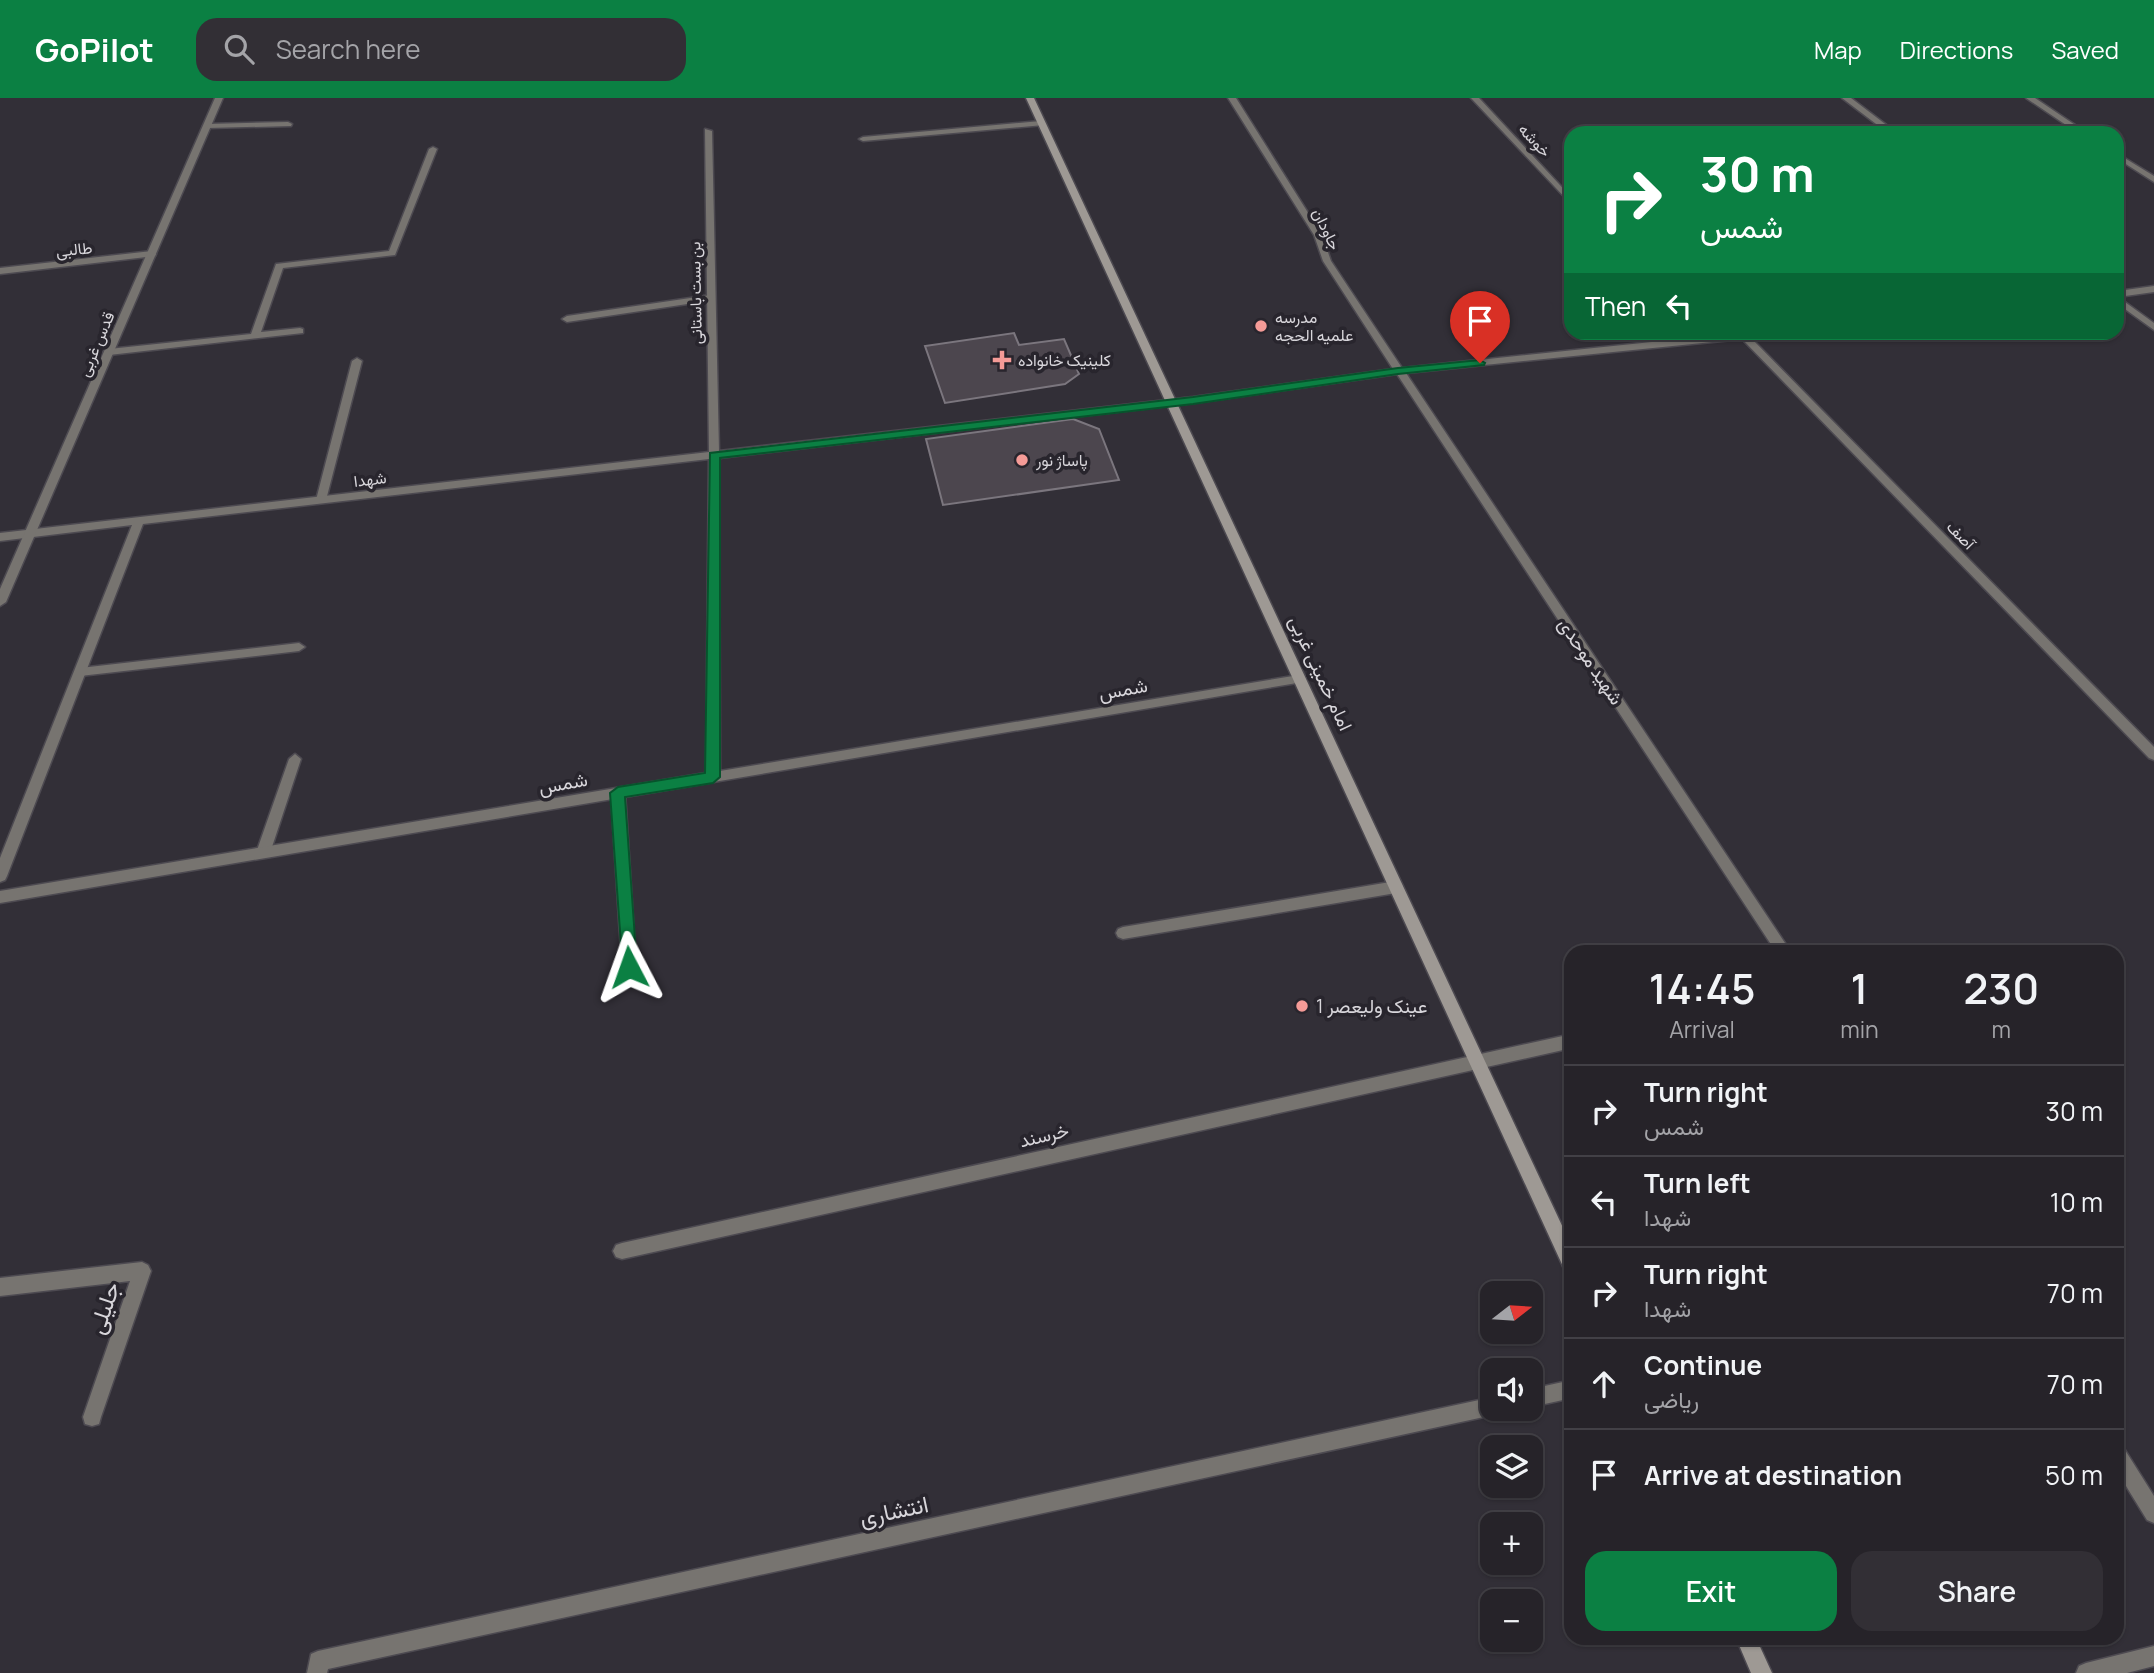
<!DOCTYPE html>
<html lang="en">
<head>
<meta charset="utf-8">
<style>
  :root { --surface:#262329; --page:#322f35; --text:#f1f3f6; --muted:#a4a4a8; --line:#424046; --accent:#0b8043 }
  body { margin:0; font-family:Manrope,Vazirmatn,sans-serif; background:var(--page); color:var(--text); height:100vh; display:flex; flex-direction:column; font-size:26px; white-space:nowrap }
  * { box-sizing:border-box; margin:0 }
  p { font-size:23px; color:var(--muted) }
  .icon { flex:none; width:38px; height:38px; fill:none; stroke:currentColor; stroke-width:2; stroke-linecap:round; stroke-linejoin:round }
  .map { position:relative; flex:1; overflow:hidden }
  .sheet { position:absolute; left:1564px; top:847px; width:560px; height:700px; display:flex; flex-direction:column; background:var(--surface); border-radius:21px; box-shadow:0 2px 5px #0004,0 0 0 2px var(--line) }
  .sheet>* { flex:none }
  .guide { position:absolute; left:1564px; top:28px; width:560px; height:214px; border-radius:21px; box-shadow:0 2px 5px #0004,0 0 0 2px var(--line); background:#0b8043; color:#fff; overflow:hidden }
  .needle { width:46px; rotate:73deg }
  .tools { position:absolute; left:1480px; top:1183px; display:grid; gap:14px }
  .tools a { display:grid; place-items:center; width:63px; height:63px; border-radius:14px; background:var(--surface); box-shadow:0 2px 5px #0004,0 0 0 2px var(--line); font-size:35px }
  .pin { position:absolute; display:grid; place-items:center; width:60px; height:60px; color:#fff; margin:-72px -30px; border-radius:50% 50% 50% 0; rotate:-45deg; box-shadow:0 0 7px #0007 }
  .pin .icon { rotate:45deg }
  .me { position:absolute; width:77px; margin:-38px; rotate:356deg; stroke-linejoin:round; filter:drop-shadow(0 0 5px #0008) }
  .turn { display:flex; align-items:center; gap:24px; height:147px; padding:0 21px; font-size:32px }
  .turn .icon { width:91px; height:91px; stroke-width:2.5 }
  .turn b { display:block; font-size:49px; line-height:60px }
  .then { display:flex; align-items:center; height:66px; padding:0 21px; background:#0003; gap:14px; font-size:26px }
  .eta { display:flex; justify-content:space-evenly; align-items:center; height:119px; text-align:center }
  .eta b { font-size:42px; font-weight:600; line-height:49px }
  .primary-button { display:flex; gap:14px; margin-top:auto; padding:14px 21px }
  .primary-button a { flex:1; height:80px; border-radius:21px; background:var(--accent); color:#fff; font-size:28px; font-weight:600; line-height:80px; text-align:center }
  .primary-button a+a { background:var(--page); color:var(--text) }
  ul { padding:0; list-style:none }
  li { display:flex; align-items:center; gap:21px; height:91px; padding:0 21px; border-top:2px solid var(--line) }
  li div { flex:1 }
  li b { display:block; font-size:26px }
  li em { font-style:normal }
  header { display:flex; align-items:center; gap:42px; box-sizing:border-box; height:98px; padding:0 35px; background:var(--accent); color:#fff }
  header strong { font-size:33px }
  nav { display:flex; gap:38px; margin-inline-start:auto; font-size:24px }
  .search { width:490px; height:63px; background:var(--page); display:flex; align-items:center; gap:18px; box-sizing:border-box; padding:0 24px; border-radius:21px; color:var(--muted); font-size:26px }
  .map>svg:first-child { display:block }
  .building { fill:#4c464e; stroke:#7b767e; stroke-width:2 }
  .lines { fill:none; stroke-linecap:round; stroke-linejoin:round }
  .service-casing { stroke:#4d4a51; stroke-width:3 }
  .minor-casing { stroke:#4d4a51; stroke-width:3 }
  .tertiary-casing { stroke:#4d4a51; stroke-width:3 }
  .secondary-casing { stroke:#4d4a51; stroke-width:3 }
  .service { fill:#777470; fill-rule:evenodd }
  .minor { fill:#777470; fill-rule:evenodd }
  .tertiary { fill:#777470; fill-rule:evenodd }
  .secondary { fill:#9e9994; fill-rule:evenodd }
  .route { fill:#0b8043; stroke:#07532c; stroke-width:2 }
  .poi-dot { fill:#f59b97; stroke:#28252d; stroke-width:2.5 }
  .labels { text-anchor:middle; stroke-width:7; stroke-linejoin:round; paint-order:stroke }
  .far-street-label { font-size:16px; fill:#d8d6db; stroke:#28252d }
  .far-poi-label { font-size:16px; fill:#d8d6db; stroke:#28252d; text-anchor:start }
  .street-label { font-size:19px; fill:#d8d6db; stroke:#28252d }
  .poi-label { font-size:19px; fill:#d8d6db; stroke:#28252d; text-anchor:start }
  .near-street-label { font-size:23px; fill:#d8d6db; stroke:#28252d }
</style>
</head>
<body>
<header>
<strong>GoPilot</strong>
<div class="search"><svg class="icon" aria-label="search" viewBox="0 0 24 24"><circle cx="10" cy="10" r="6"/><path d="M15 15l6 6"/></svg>Search here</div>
<nav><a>Map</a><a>Directions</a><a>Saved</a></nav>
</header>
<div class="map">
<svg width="2154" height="1575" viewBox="0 0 2154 1575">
  <rect width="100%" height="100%" fill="#322f37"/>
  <path class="building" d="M1014 235 1019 247 1064 241 1079 276 1065 286 945 305 925 248Z
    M1073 321 1099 331 1119 382 943 407 926 341Z"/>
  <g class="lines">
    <g class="service-casing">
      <path id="service" d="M1041 23 1045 25 1044 27 863 43 859 41 863 39Z
        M288 24 292 26 291 28 207 30 203 28 207 26Z
        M433 49 437 51 395 157 283 170 261 234 300 230 303 231V235L109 257 104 254 109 251 251 236 276 166 389 153 429 51Z
        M152 153 156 156 155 158 0 176V170Z
        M711 197 714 198V202L567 224 562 221 567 218Z
        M357 260 362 263 326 402 325 404H317L316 402 352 263Z
        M299 545 305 549 299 553 80 578 74 574 80 570Z
        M295 656 301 661 270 755 268 759H258L256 755 289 661Z
        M618 690 625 695 636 869 634 873 629 875 624 873 622 869 611 695Z
        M142 1164 148 1167 151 1173 101 1319 99 1326 92 1328 85 1326 83 1319 130 1183 0 1198V1180Z"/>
    </g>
    <g class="minor-casing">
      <path id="minor" d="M1228 0H1236L1322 137 1331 163 1402 270 1748 234H1785L1751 240 2154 649V662L2149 660 1742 241 1406 275 1791 854H1776L1397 276 1193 305 719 360 720 673 1299 577 1305 581 1303 584 0 805V793L706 675 709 361 143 426 7 778 5 782 0 784V760L132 427 0 443V435L709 354 705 31 712 33 719 353 1193 299 1393 271 1323 163 1314 137Z
        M1471 0H1479L1572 100V107Z
        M2026 0H2035L2087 35H2078Z
        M2118 56 2154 78V84L2118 61Z
        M2154 188V194L2118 199V193Z
        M1396 783 1401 785 1403 789 1401 793 1396 795 1123 841 1118 839 1116 835 1118 831 1123 829Z
        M1572 936V950L622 1161 616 1159 613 1153 616 1147 622 1145Z
        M1572 1282V1300L1531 1309V1291Z
        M1493 1299V1311H1501L1499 1314 1493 1317 328 1571 327 1575H307L311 1556 318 1553Z
        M2118 1350 2125 1352 2154 1398V1425L2147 1422 2118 1375Z
        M2154 1548V1568L2127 1575H2076L2079 1568 2086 1565Z"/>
    </g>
    <g class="tertiary-casing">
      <path id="tertiary" d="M215 0H223L6 504 0 508V491Z
        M1842 0H1851L1897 35H1888Z
        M2118 199 2154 225V232L2118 206Z"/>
    </g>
    <g class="secondary-casing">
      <path id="secondary" d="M1026 0H1034L1572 1149V1177L1566 1175Z
        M1736 1540H1756L1772 1575H1751Z"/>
    </g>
    <use href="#service" class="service"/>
    <use href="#minor" class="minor"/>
    <use href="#tertiary" class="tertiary"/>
    <use href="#secondary" class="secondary"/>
  </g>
  <path class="route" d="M1480 262 1485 265 1484 267 1398 276 1193 306 720 360V679L713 685 625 699 637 869 635 874H623L610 695 618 689 705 675 710 355 1193 299 1398 270Z"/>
  <g class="poi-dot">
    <circle cx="1261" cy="228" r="7"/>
    <path d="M998.5 251.5h7v7h7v7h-7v7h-7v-7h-7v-7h7z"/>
    <circle cx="1022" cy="362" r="7"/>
    <circle cx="1302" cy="908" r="7"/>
  </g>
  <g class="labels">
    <g class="far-street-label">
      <text transform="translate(1535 42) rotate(47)" y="6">خوشه</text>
      <text transform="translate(1327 131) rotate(64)" y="6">جاودان</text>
      <text transform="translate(74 151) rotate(-6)" y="6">طالبی</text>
      <text transform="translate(695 195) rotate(-91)" y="6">بن بست باستانی</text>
      <text transform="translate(96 246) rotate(-67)" y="6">قدس غربی</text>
      <text transform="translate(370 381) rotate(-7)" y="6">شهدا</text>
      <text transform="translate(1961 437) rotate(46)" y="6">آصف</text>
    </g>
    <g class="far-poi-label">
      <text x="1275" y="225">مدرسه<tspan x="1275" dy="18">علمیه الحجه</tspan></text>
      <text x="1018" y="268">کلینیک خانواده</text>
      <text x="1036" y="368">پاساژ نور</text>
    </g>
    <g class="street-label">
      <text transform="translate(1591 563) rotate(56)" y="7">شهید موحدی</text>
      <text transform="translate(1321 575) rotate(65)" y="7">امام خمینی غربی</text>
      <text transform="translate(1123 591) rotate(-10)" y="7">شمس</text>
      <text transform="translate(563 685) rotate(-10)" y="7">شمس</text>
      <text transform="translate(1044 1037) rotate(-13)" y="7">خرسند</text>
    </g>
    <g class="poi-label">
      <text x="1316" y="915">عینک ولیعصر 1</text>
    </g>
    <g class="near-street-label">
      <text transform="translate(104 1210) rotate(-71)" y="8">جلیلی</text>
      <text transform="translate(894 1413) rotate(-12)" y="8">انتشاری</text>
    </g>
  </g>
</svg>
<div class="tools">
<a><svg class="needle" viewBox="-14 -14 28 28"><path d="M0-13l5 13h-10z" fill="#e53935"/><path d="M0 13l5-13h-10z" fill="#a4a4a8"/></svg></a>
<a><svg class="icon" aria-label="sound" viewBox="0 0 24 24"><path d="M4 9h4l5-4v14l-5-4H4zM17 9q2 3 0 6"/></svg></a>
<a><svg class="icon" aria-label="layers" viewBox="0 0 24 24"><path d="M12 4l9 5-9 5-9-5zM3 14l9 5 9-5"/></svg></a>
<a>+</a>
<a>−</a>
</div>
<div class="pin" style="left:1480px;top:265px;background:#d93025"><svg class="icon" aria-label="arrive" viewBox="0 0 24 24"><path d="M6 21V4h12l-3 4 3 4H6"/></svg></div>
<svg class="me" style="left:629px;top:869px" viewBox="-20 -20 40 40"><path d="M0-17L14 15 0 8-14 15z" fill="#0b8043" stroke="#fff" stroke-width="4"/></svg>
<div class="guide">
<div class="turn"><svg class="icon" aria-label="right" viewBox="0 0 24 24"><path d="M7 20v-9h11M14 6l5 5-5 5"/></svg><div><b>30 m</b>شمس</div></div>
<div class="then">Then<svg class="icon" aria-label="left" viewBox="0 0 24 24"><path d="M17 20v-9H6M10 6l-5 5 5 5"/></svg></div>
</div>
<section class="sheet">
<div class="eta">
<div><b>14:45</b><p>Arrival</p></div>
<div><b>1</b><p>min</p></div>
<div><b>230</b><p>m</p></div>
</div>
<ul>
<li><svg class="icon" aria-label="right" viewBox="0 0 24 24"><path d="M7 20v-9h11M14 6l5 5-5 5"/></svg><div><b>Turn right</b><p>شمس</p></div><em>30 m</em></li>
<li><svg class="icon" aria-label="left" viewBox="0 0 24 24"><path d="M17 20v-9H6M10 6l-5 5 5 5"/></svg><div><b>Turn left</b><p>شهدا</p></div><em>10 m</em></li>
<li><svg class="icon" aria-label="right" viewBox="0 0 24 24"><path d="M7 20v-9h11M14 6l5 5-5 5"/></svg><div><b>Turn right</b><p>شهدا</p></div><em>70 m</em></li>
<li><svg class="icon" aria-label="ahead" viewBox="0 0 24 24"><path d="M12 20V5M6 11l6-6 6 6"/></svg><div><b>Continue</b><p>ریاضی</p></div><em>70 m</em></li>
<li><svg class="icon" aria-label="arrive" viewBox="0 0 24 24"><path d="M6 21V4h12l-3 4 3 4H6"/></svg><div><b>Arrive at destination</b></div><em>50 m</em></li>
</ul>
<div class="primary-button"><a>Exit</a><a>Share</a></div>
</section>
</div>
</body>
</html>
